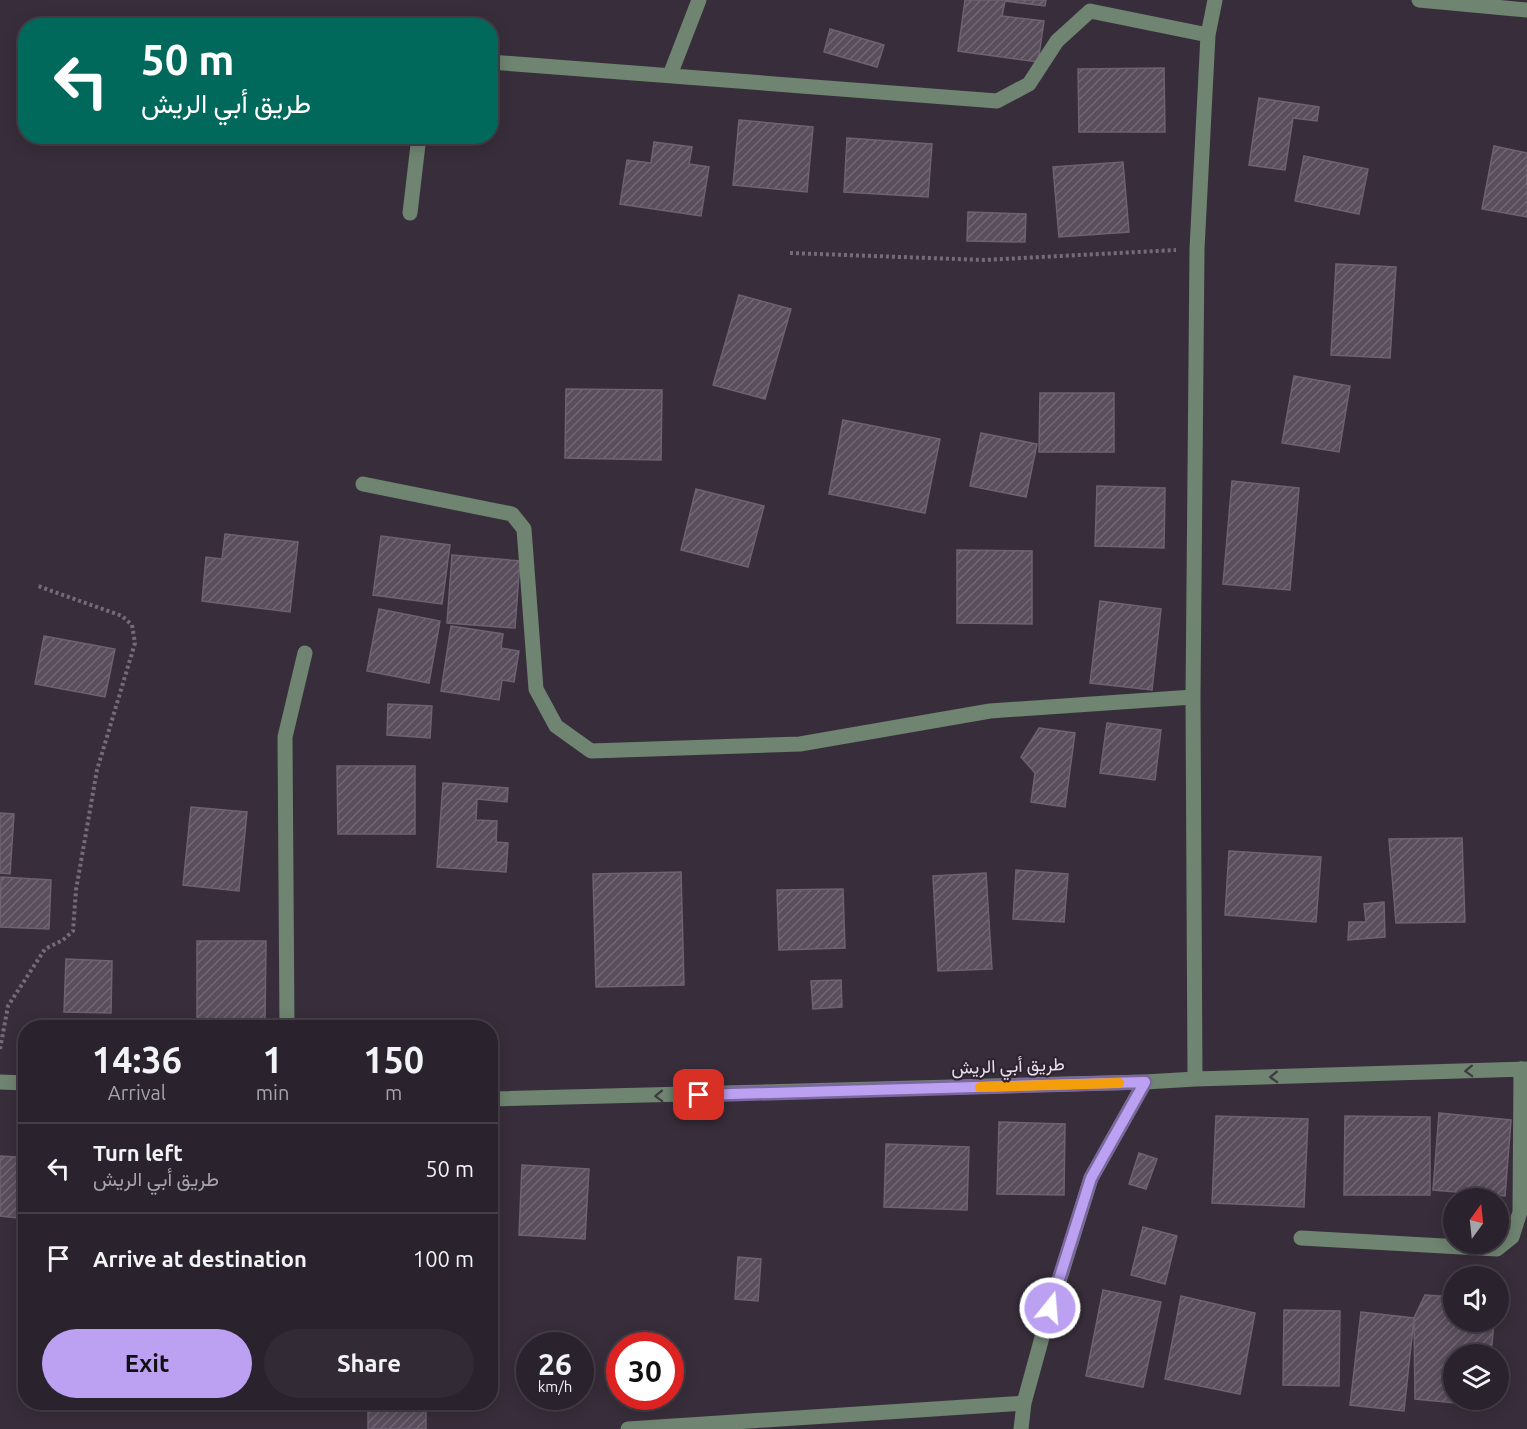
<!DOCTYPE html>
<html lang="en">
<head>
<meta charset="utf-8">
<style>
  :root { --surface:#2a222c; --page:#322a34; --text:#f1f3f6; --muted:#a5a4a9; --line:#463f48; --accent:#bca0f2 }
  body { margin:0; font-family:Ubuntu,Vazirmatn,sans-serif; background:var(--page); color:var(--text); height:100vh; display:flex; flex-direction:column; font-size:22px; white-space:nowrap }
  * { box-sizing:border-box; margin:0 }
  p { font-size:20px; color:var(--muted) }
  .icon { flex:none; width:33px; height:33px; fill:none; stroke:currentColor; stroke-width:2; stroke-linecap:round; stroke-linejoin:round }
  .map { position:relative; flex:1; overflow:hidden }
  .side { position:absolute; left:18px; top:1020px; width:480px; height:390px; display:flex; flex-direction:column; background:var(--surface); border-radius:24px; box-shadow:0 3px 15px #0003,0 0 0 2px var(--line) }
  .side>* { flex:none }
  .banner { position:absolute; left:18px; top:18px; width:480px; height:126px; border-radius:24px; box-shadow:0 3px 15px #0003,0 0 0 2px var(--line); background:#00695c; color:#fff; overflow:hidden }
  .needle { width:39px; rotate:15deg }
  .controls { position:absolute; left:1443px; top:1188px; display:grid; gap:12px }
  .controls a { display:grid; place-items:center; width:66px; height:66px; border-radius:50%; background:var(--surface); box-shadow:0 3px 15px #0003,0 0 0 2px var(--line); font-size:30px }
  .speed { position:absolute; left:516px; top:1332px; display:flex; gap:12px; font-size:30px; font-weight:700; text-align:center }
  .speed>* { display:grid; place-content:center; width:78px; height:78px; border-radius:50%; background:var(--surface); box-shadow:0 3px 15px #0003,0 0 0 2px var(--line); line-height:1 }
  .speed small { font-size:15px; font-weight:400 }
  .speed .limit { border:9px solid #d22; background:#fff; color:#111 }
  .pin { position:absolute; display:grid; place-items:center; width:51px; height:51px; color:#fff; margin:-26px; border-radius:12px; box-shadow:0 3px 9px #0006 }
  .me { position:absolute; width:66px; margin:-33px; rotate:17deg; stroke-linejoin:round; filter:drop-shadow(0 0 4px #0008) }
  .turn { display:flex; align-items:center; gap:21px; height:126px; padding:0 24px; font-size:27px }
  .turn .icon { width:78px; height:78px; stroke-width:2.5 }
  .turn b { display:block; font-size:42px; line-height:51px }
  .eta { display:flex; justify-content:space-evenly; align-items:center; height:102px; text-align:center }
  .eta b { font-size:36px; font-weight:700; line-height:42px }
  .primary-button { display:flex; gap:12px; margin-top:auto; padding:12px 24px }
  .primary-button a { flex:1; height:69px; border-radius:36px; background:var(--accent); color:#111; font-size:24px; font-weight:700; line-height:69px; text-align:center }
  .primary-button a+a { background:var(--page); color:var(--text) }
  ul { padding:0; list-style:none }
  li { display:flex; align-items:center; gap:18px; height:90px; padding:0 24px; border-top:2px solid var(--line) }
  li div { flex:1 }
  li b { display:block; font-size:22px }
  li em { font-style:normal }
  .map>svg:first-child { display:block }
  .building { fill:url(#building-hatch); stroke:#6e6272; stroke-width:1.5 }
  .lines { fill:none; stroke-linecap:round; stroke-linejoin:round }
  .path { stroke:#756c77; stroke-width:4; stroke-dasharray:3 3; stroke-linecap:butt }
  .minor { stroke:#6f8471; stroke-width:15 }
  .oneway { stroke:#3e3c41 }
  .route-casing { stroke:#7a689d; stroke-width:15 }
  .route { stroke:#bca0f2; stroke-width:10 }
  .slow { stroke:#f59e0b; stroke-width:10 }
  .labels { text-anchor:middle; stroke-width:4.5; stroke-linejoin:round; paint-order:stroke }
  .street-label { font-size:18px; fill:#e8e1ea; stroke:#2e2431 }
</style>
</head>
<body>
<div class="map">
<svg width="1527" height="1429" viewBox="0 0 1527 1429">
  <defs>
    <pattern id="building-hatch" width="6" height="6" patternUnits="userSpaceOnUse" patternTransform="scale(1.5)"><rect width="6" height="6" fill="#5a4e5d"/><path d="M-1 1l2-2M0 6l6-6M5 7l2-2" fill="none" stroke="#726774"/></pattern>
  </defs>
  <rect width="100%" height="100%" fill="#382e3b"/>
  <path class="building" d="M965 0H1046L1045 6 1005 1 1002 16 1044 21 1038 62 958 51Z
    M830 29 884 45 877 67 824 52Z
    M1164 68 1165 132H1079L1078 69Z
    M1259 98 1319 107 1317 121 1293 118 1285 170 1249 165Z
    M739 120 813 127 807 192 733 185Z
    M847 138 932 144 928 197 844 192Z
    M654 142 692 147 689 164 709 167 701 216 620 204 627 160 651 163Z
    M1494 146 1527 153V217L1482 209Z
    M1304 156 1368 169 1359 214 1295 201Z
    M1123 162 1129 232 1059 237 1053 167Z
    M968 212 1026 214 1025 242 967 241Z
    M1336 264 1396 267 1390 358 1331 355Z
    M739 295 791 309 765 399 713 385Z
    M1294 376 1350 386 1339 452 1282 443Z
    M566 389 662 390 661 460 565 458Z
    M1040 393H1114V452H1039Z
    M843 420 940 439 925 513 829 494Z
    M981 433 1037 444 1026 497 970 486Z
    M1232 481 1299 488 1290 590 1223 584Z
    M1097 486 1165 488 1164 548 1095 546Z
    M696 489 764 506 748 567 681 550Z
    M225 534 298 542 290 612 202 601 206 557 222 559Z
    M381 536 450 545 442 604 373 595Z
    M957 550 1032 551V624L957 623Z
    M452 555 520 561 515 628 447 623Z
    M1100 601 1161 609 1152 690 1090 683Z
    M379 609 440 621 429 683 367 671Z
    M451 626 503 634 501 648 519 651 514 682 502 680 499 700 441 691Z
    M44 636 115 649 105 697 35 684Z
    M388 704 432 706 430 738 387 735Z
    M1107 723 1161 730 1155 780 1100 773Z
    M1039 728 1075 733 1065 807 1031 802 1035 773 1021 757Z
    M337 766H415V834H338Z
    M443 783 508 788 507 802 477 799 476 820 497 821 496 842 508 843 506 872 437 867Z
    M191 807 247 812 239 891 183 885Z
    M0 813 14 814 10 874 0 873Z
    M1462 838 1465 922 1396 923 1389 839Z
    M1229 851 1321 857 1316 922 1225 915Z
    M1016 870 1068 874 1064 922 1013 919Z
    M681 872 684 985 596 987 593 874Z
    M986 873 992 969 938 971 933 876Z
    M1 877 51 880 49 929 0 927Z
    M843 889 845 948 779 950 777 890Z
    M1384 902 1385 937 1348 940 1349 922H1366L1364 904Z
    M197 941H266L265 1021H197Z
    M66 959 112 961 111 1013 64 1012Z
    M841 980 842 1007 813 1009 811 981Z
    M1439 1113 1511 1120 1505 1196 1433 1190Z
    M1216 1116 1308 1119 1304 1207 1212 1203Z
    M1345 1116 1430 1117V1195H1344Z
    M999 1122 1065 1124 1064 1195 997 1194Z
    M886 1144 969 1147 967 1210 884 1207Z
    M1139 1153 1157 1159 1146 1189 1129 1184Z
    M0 1156 17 1157 21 1168 26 1169V1219L0 1216Z
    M522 1165 589 1169 585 1239 519 1235Z
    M490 1167H495L490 1225Z
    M1143 1227 1177 1236 1165 1284 1131 1275Z
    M738 1257 761 1259 758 1301 735 1299Z
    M1103 1290 1161 1302 1143 1387 1086 1376Z
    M1425 1295 1454 1297V1322H1494L1491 1354H1454V1400H1487V1406L1415 1399 1414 1318Z
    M1181 1296 1255 1313 1240 1394 1165 1379Z
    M1284 1310 1340 1311 1339 1386 1283 1385Z
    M1361 1312 1414 1318 1404 1411 1350 1405Z
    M368 1402H426V1429H368Z"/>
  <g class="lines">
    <path class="path" d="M790 253 984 260 1176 250
      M0 1049 8 1006 45 949 63 940 73 931 76 890 97 770 135 643 132 625 122 616 38 586"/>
    <path class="minor" d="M1419 0 1527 10
      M490 62 997 101 1029 84 1057 41 1090 11 1208 35
      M670 75 699 0
      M410 213 419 136
      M363 484 512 514 524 529 536 689 556 726 591 751 800 744 990 711 1193 697
      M287 1028 285 737 305 653
      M1195 1079 1193 697 1197 249 1208 35 1215 0
      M0 1082 26 1083
      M490 1099 1145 1082 1195 1079 1527 1069
      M1301 1238 1497 1249 1512 1237 1520 1212 1521 1069
      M628 1429 1024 1403
      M1021 1429 1024 1403 1044 1330 1091 1178 1145 1082"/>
  </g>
  <defs><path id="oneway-chevron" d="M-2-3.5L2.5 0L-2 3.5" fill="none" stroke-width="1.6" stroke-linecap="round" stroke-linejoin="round" transform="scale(1.5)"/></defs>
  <g class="oneway">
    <use href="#oneway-chevron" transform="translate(1469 1071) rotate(178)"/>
    <use href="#oneway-chevron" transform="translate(1274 1077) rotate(178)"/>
    <use href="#oneway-chevron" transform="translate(659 1096) rotate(178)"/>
  </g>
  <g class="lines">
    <g class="route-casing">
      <path id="route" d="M699 1095 1145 1082 1091 1178 1050 1308"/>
    </g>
    <use href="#route" class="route"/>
    <path class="slow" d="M980 1087 1119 1083"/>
  </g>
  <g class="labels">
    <g class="street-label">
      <text transform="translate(1008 1066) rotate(-2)" y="6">طريق أبي الريش</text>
    </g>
  </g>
</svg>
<div class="controls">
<a><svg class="needle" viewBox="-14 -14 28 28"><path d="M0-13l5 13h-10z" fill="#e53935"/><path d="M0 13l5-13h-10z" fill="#a5a4a9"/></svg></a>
<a><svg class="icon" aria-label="sound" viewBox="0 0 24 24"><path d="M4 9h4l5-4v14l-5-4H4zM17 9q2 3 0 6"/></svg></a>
<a><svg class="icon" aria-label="layers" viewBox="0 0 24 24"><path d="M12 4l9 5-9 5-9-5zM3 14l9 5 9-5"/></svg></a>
</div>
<div class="speed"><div>26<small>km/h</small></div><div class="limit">30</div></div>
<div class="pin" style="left:699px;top:1095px;background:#d93025"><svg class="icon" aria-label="arrive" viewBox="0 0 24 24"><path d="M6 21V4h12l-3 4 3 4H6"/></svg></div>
<svg class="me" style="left:1050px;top:1308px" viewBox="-20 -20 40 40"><circle r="17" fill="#bca0f2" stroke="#fff" stroke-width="3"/><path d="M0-11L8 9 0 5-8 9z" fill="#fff"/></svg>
<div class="banner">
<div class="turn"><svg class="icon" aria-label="left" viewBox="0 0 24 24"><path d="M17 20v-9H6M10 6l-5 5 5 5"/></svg><div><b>50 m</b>طريق أبي الريش</div></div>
</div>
<section class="side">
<div class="eta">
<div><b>14:36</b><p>Arrival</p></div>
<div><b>1</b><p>min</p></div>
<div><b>150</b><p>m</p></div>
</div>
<ul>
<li><svg class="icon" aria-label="left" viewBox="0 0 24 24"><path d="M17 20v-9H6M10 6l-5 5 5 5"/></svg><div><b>Turn left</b><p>طريق أبي الريش</p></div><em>50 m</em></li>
<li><svg class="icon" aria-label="arrive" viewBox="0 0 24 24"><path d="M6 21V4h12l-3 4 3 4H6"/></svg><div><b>Arrive at destination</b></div><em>100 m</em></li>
</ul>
<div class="primary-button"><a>Exit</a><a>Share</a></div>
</section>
</div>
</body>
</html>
